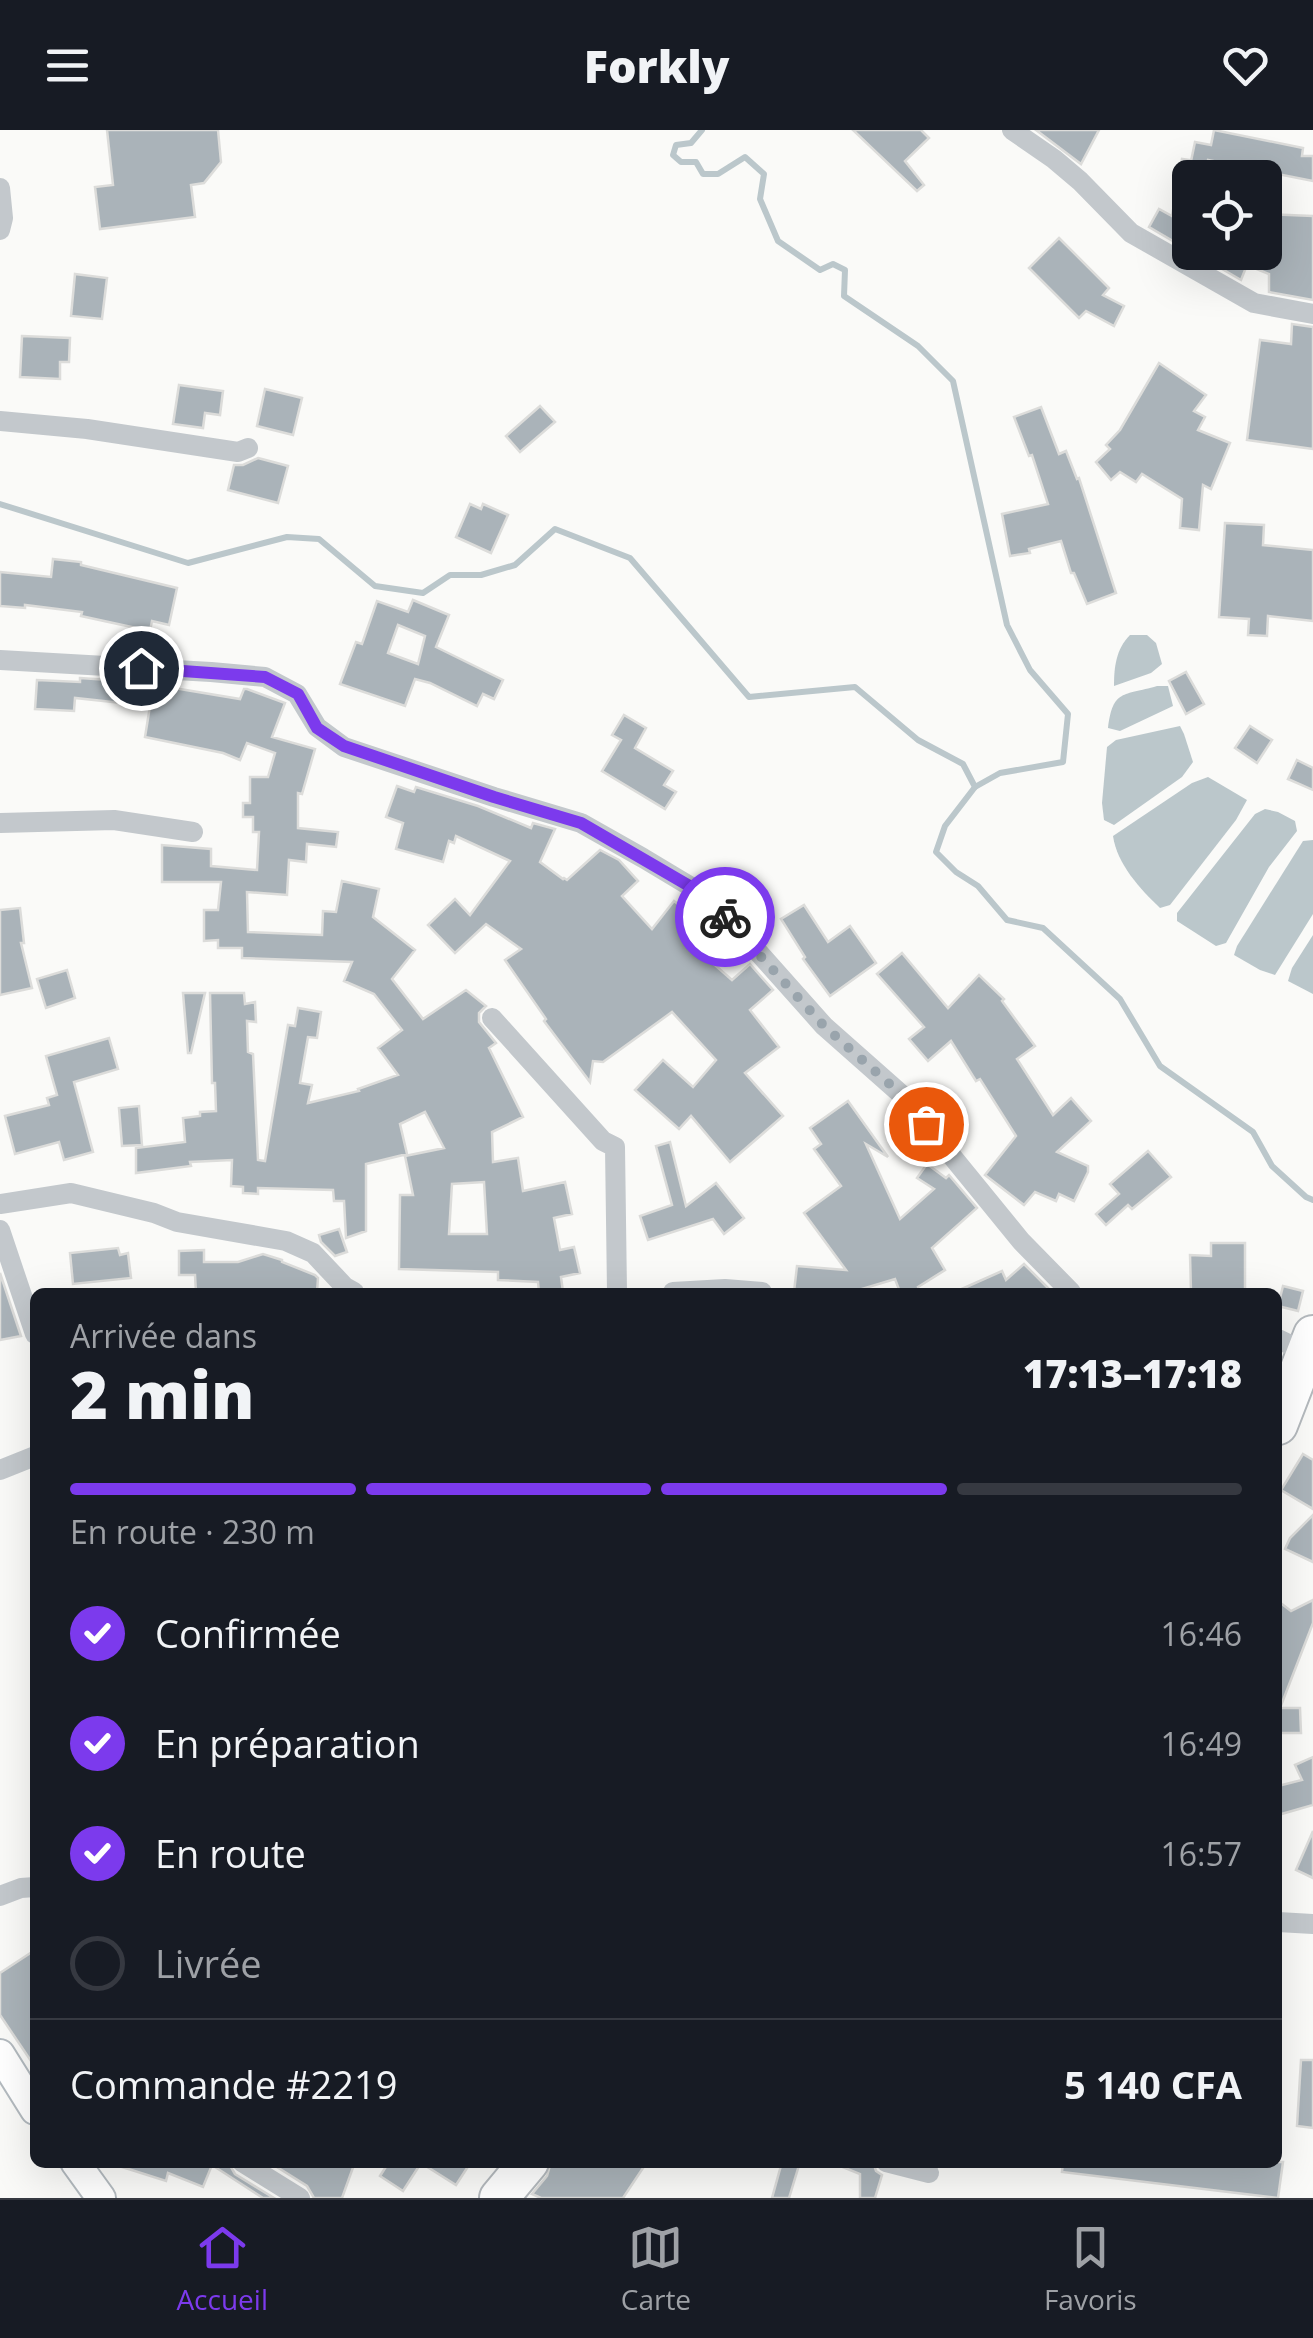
<!DOCTYPE html>
<html lang="fr">
<head>
<meta charset="utf-8">
<style>
  :root { --surface:#171b24; --page:#20242c; --text:#f1f3f6; --muted:#9ea1a6; --line:#363941; --accent:#7c3aed }
  body { margin:0; font-family:"Open Sans",sans-serif; background:var(--page); color:var(--text); height:100vh; display:flex; flex-direction:column; font-size:38px; white-space:nowrap }
  * { box-sizing:border-box; margin:0 }
  p { font-size:32px; color:var(--muted) }
  .icon { flex:none; width:55px; height:55px; fill:none; stroke:currentColor; stroke-width:2; stroke-linecap:round; stroke-linejoin:round }
  .map { position:relative; flex:1; overflow:hidden }
  .sheet { position:absolute; left:30px; top:1158px; width:1252px; height:880px; display:flex; flex-direction:column; background:var(--surface); border-radius:15px; box-shadow:0 10px 40px #0002 }
  .sheet>* { flex:none }
  .fabs { position:absolute; left:1172px; top:30px; display:grid; gap:20px }
  .fabs a { display:grid; place-items:center; width:110px; height:110px; border-radius:15px; background:var(--surface); box-shadow:0 10px 40px #0002; font-size:50px }
  .pin { position:absolute; display:grid; place-items:center; width:85px; height:85px; color:#fff; margin:-42px; border:5px solid #fff; border-radius:50%; box-shadow:0 2px 10px #0007 }
  .courier { position:absolute; display:grid; place-items:center; width:100px; height:100px; margin:-50px; border:8px solid #7c3aed; border-radius:50%; background:#fff; color:#222; box-shadow:0 2px 12px #0007 }
  .overview em { font-style:normal; font-weight:800 }
  .overview div { display:flex; flex-direction:column-reverse }
  .overview { display:flex; align-items:center; justify-content:space-between; height:170px; padding:0 40px }
  h1 { font-size:65px; font-weight:800; line-height:75px }
  .bar { display:grid; grid-template-columns:repeat(4,1fr); gap:15px 10px; align-content:center; height:120px; padding:0 40px }
  .bar i { height:12px; border-radius:8px; background:var(--line) }
  .bar .active { background:var(--accent) }
  .bar p { grid-column:span 4 }
  .line { display:flex; align-items:center; gap:25px; padding:0 40px; border-top:2px solid var(--line) }
  .line div { flex:1 }
  ol { padding:0 40px; list-style:none }
  li { display:flex; align-items:center; gap:30px; height:110px }
  li p { margin-inline-start:auto }
  li .icon { padding:10px; border-radius:50%; background:var(--accent); color:#fff; stroke-width:4 }
  li:last-child { color:var(--muted) }
  li i { width:55px; height:55px; border:5px solid var(--line); border-radius:50% }
  header { display:flex; justify-content:space-between; align-items:center; height:130px; padding:0 40px; background:var(--surface); font-size:45px; font-weight:800 }
  .tabs { display:flex; justify-content:space-around; align-items:center; height:140px; border-top:2px solid var(--line); background:var(--surface); font-size:28px; color:var(--muted) }
  .tabs a { display:grid; justify-items:center; gap:5px }
  .tabs .active { color:var(--accent) }
  .map>svg:first-child { display:block }
</style>
</head>
<body>
<header><svg class="icon" aria-label="menu" viewBox="0 0 24 24"><path d="M4 6h16M4 12h16M4 18h16"/></svg>Forkly<svg class="icon" aria-label="heart" viewBox="0 0 24 24"><path d="M12 20l-8-8c-3-5 5-10 8-4 3-6 11-1 8 4z"/></svg></header>
<div class="map">
<svg width="1313" height="2068" viewBox="0 0 1313 2068">
  <rect width="100%" height="100%" fill="#fafaf8"/>
  <!-- water -->
  <g fill="#bbc7cb">
    <path d="M1130,505H1147L1156,513L1162,534L1151,543L1114,556C1114,537 1116,519 1130,505Z"/>
    <path d="M1157,556H1168L1173,576L1120,601L1108,598C1113,559 1123,566 1157,556Z"/>
    <polygon points="1180,596 1184,604 1193,632 1182,647 1114,695 1104,690 1102,673 1107,617 1116,610"/>
    <path d="M1208,647L1247,670L1236,690L1170,775L1160,778C1140,759 1117,734 1113,706L1192,653Z"/>
    <polygon points="1265,679 1278,682 1295,691 1297,701 1269,737 1226,813 1216,816 1177,791 1177,783 1255,684"/>
    <polygon points="1313,710 1313,784 1275,845 1260,840 1234,825 1237,816 1303,711"/>
    <polygon points="1313,805 1313,864 1288,851 1292,838"/>
  </g>
  <g fill="none" stroke-linecap="round" stroke-linejoin="round">
    <!-- stream -->
    <g stroke="#bbc7cb" stroke-width="6">
      <polyline points="702,0 691,13 676,15 673,25 681,32 696,32 703,44 718,44 745,27 764,44 760,69 778,111 820,140 833,134 845,140 844,166 918,216 953,251 1007,495 1030,540 1068,584 1063,632 1000,643 975,657"/>
      <polyline points="0,374 188,433 287,407 319,409 375,456 423,463 450,445 481,445 515,435 555,399 630,428 749,567 855,557 918,610 963,634 975,657 945,696 936,722 956,742 978,756 1007,790 1043,798 1120,869 1160,936 1253,1002 1272,1036 1306,1067 1313,1070"/>
    </g>
  </g>
  <!-- building -->
  <g fill="#aab3b9" stroke="#dcdcda" stroke-width="2.5" fill-rule="evenodd">
    <polygon points="107,0 218,0 221,32 204,53 191,55 195,87 100,99 95,57 113,55"/>
    <polygon points="853,0 921,0 929,8 905,31 924,55 917,61"/>
    <polygon points="1036,0 1099,0 1081,34"/>
    <polygon points="1214,0 1303,18 1302,26 1313,26 1313,51 1208,30 1204,48 1190,48 1190,121 1149,97 1159,79 1172,86 1182,29 1190,30 1190,36 1195,12 1211,15"/>
    <polygon points="1265,84 1313,86 1313,170 1269,162 1269,144 1247,135 1241,150 1193,122 1265,122"/>
    <polygon points="1059,108 1109,158 1103,165 1124,176 1114,196 1086,181 1079,188 1029,138"/>
    <polygon points="75,144 107,148 102,189 71,186"/>
    <polygon points="1292,194 1313,197 1313,319 1247,310 1260,210 1291,214"/>
    <polygon points="22,206 70,208 69,232 60,232 60,249 20,247"/>
    <polygon points="1159,233 1206,265 1194,281 1205,287 1198,300 1230,313 1211,359 1203,355 1199,400 1180,398 1182,369 1142,344 1136,352 1120,342 1111,350 1096,332 1110,319 1106,315 1120,300"/>
    <polygon points="179,255 223,261 220,285 205,283 203,298 173,294"/>
    <polygon points="265,259 302,268 293,305 257,296"/>
    <polygon points="540,276 555,292 520,322 506,306"/>
    <polygon points="1041,277 1059,324 1066,321 1077,349 1079,348 1116,463 1087,474 1074,443 1071,443 1061,411 1029,419 1030,423 1010,426 1002,384 1048,374 1032,325 1029,326 1014,287"/>
    <polygon points="258,328 288,336 278,373 228,360 234,335 243,335"/>
    <polygon points="470,374 481,379 483,374 508,385 491,423 456,407"/>
    <polygon points="1225,393 1264,395 1263,415 1313,420 1313,491 1268,486 1267,506 1248,505 1249,489 1219,487"/>
    <polygon points="53,429 81,432 81,435 177,458 169,495 152,491 150,501 81,486 82,482 25,475 25,478 0,476 0,442 51,447"/>
    <path d="M413,470L449,485L436,517L503,550L494,569L483,564L477,576L430,553L415,549L405,576L340,554L356,512L362,514L377,471L408,482ZM398,495L425,506L418,534L388,523Z"/>
    <polygon points="1186,542 1204,574 1186,584 1169,551"/>
    <path d="M80,548L138,552L240,569L244,559H247L285,573L272,607L315,619L302,664L298,663V698L338,702L336,717L307,714L306,732L289,730L287,765L247,762L248,802L322,805L323,781L336,782L342,751L379,759L373,787L415,820L392,849L423,889L466,860L486,876L479,883V892L496,913L489,918L523,987L492,1002L493,1032L518,1028L523,1061L565,1052L572,1084L554,1088L560,1120L574,1117L580,1143L561,1147L563,1162H539L538,1152L498,1150V1142L399,1139L400,1065H413L405,1026L444,1018L425,982L400,994L407,1024L366,1034V1101L346,1108L344,1071H334L333,1060L258,1058V1064L243,1063V1057L231,1056L232,1030L190,1032L191,1036L136,1043V1018L185,1012L183,988L200,986V982L216,981L215,953H212L210,863H244L245,874L255,872L256,892L247,891L248,922L253,924L258,1030L265,1031L288,895L295,896L298,878L321,882L317,908L308,907L300,953L312,955L308,973L359,961L358,959L398,945L378,918L402,900L374,864L344,851L352,832L242,828V818H218V810L204,811V780H218L221,752H162V715L211,719V736L257,740L259,702H253V687H243V673H250V647H268L275,623L247,613L240,630L223,623L145,607L150,576L75,568L74,581L35,579L37,550L80,552ZM484,1052L487,1104H449L452,1054Z"/>
    <polygon points="624,585 646,598 635,618 673,641 664,655 676,662 665,679 602,641 621,610 612,605"/>
    <polygon points="1250,596 1272,610 1257,633 1235,618"/>
    <polygon points="1297,630 1313,638 1313,660 1288,649"/>
    <polygon points="397,656 414,662 416,657 478,676 531,698 533,693 555,699 540,732 563,749 564,748 567,750 600,720 619,730 638,751 622,766 652,799 674,771 706,796 691,814 732,850 750,834 773,860 750,880 779,917 745,943 783,986 730,1032 691,986 679,999 635,960 663,930 693,957 716,930 672,882 603,932 593,931 590,952 544,891 546,889 505,830 521,819 486,794 455,823 428,795 455,769 470,785 510,731 456,706 454,713 449,711 443,732 396,719 403,693 386,687"/>
    <polygon points="804,775 828,812 850,796 876,833 830,866 803,829 805,827 781,789"/>
    <polygon points="20,778 24,813 21,813 32,858 0,865 0,780"/>
    <polygon points="902,823 948,878 979,845 1004,869 1002,871 1035,916 1017,929 1053,985 1071,968 1091,991 1057,1022 1088,1036 1088,1042 1074,1071 1059,1064 1056,1071 1035,1062 1024,1075 985,1045 1016,1006 980,949 976,951 951,911 928,931 909,909 924,897 877,844"/>
    <polygon points="67,840 75,868 46,878 37,849"/>
    <polygon points="183,863 205,863 191,923 188,923"/>
    <polygon points="109,908 118,939 74,952 93,1022 64,1030 59,1012 15,1024 5,986 49,975 47,968 57,965 46,926"/>
    <polygon points="848,971 888,1027 866,1014 900,1089 934,1059 917,1048 927,1034 946,1048 949,1045 977,1078 932,1118 945,1140 918,1157 920,1162 900,1162 895,1149 852,1162 794,1162 797,1136 846,1140 804,1083 841,1056 814,1019 821,1014 810,998"/>
    <polygon points="139,976 142,1015 122,1016 119,978"/>
    <polygon points="670,1012 686,1076 716,1053 744,1088 724,1104 713,1089 648,1110 640,1086 672,1075 656,1016"/>
    <polygon points="1148,1021 1171,1047 1132,1079 1128,1075 1106,1095 1096,1084 1119,1064 1110,1054"/>
    <polygon points="339,1099 347,1122 335,1126 321,1112 319,1105"/>
    <polygon points="1211,1113 1245,1113 1245,1160 1191,1161 1190,1125 1211,1126"/>
    <polygon points="118,1118 120,1125 128,1123 131,1148 73,1154 70,1123"/>
    <polygon points="204,1120 204,1132 238,1132 263,1124 282,1130 282,1132 315,1145 318,1148 317,1162 196,1162 195,1145 179,1145 179,1121"/>
    <polygon points="1024,1134 1052,1162 955,1162 1002,1141 1006,1150"/>
    <polygon points="0,1143 21,1206 0,1210"/>
    <polygon points="1283,1156 1303,1161 1298,1181 1278,1176"/>
    <polygon points="1303,1324 1313,1330 1313,1379 1281,1360"/>
    <polygon points="1313,1385 1313,1432 1285,1419 1290,1408"/>
    <polygon points="1313,1470 1313,1493 1280,1578 1300,1578 1301,1603 1278,1603 1278,1471 1291,1481"/>
    <polygon points="1313,1627 1313,1675 1278,1685 1278,1656 1302,1650 1295,1635"/>
    <polygon points="1313,1701 1313,1748 1296,1740"/>
    <polygon points="35,1820 35,1937 0,1885 0,1843"/>
    <polygon points="1301,1930 1313,1930 1313,1998 1297,1996"/>
    <polygon points="119,2032 228,2032 235,2044 274,2068 263,2068 212,2035 203,2057 168,2043 166,2051 119,2036"/>
    <polygon points="269,2032 355,2032 342,2068 314,2068 307,2056"/>
    <polygon points="389,2032 471,2032 456,2055 421,2033 403,2061 380,2046"/>
    <polygon points="551,2032 647,2032 623,2068 541,2068 532,2064 547,2046"/>
    <polygon points="782,2032 800,2032 789,2068 772,2068"/>
    <polygon points="873,2032 876,2041 882,2045 875,2068 860,2068 860,2044 833,2033"/>
    <polygon points="1063,2032 1283,2032 1278,2068 1062,2042"/>
  </g>
  <g fill="none" stroke-linecap="round" stroke-linejoin="round">
    <!-- secondary casing -->
    <g stroke="#b3babf" stroke-width="32">
      <g id="secondary">
        <polyline points="0,1924 35,1980"/>
        <polyline points="75,2032 101,2068"/>
      </g>
    </g>
    <!-- highway casing -->
    <g stroke="#b4b9bd" stroke-width="42">
      <g id="highway">
        <polyline points="1278,1295 1313,1205"/>
        <polyline points="499,2068 529,2032"/>
      </g>
    </g>
    <!-- street -->
    <g stroke="#c3c8cc" stroke-width="20">
      <polyline points="1012,0 1054,29 1080,51 1131,103 1254,173 1313,184"/>
      <polyline points="0,58 3,88 0,100"/>
      <polyline points="0,291 87,299 238,322 248,318"/>
      <polyline points="0,530 211,542 265,547 297,564 317,597 344,617 494,667 581,693 643,728 698,761 743,805 824,896 902,965 1021,1111 1071,1162"/>
      <polyline points="0,693 114,690 193,702"/>
      <polyline points="492,888 603,1011 615,1017 617,1162"/>
      <polyline points="0,1074 71,1063 154,1083 177,1092 286,1111 313,1123 345,1157 354,1162"/>
      <polyline points="0,1100 35,1204"/>
      <polyline points="673,1162 725,1159 762,1162"/>
      <polyline points="1278,1209 1305,1222"/>
      <polyline points="0,1340 35,1326"/>
      <polyline points="0,1766 21,1758 35,1757"/>
      <polyline points="1278,1792 1313,1794"/>
      <polyline points="242,2032 300,2068"/>
      <polyline points="886,2032 929,2043"/>
    </g>
    <!-- secondary -->
    <use href="#secondary" stroke="#fff" stroke-width="28"/>
    <!-- highway -->
    <use href="#highway" stroke="#fff" stroke-width="38"/>
  </g>
  <g fill="none" stroke-linecap="round" stroke-linejoin="round">
    <!-- done -->
    <polyline stroke="#99a4ac" stroke-width="10" stroke-dasharray="0 18" points="725,787 824,896 902,965 926,994"/>
    <!-- route -->
    <polyline stroke="#7c3aed" stroke-width="12" points="141,538 265,547 298,564 317,598 344,616 494,667 581,693 698,761 725,787"/>
  </g>
</svg>
<div class="fabs">
<a><svg class="icon" aria-label="locate" viewBox="0 0 24 24"><circle cx="12" cy="12" r="6"/><path d="M12 2v4M12 18v4M2 12h4M18 12h4"/></svg></a>
</div>
<div class="pin" style="left:926px;top:994px;background:#ea580c"><svg class="icon" aria-label="bag" viewBox="0 0 24 24"><path d="M5 8h14l-1 12H6zM9 8a3 3 0 0 1 6 0"/></svg></div>
<div class="pin" style="left:141px;top:538px;background:#1f2937"><svg class="icon" aria-label="home" viewBox="0 0 24 24"><path d="M3 11l9-7 9 7M6 9v11h12V9"/></svg></div>
<div class="courier" style="left:725px;top:787px"><svg class="icon" aria-label="bike" viewBox="0 0 24 24"><circle cx="6" cy="16" r="4"/><circle cx="18" cy="16" r="4"/><path d="M6 16l4-8h5l3 8M10 8l3 8H6M13 5h3"/></svg></div>
<section class="sheet">
<div class="overview"><div><h1>2 min</h1><p>Arrivée dans</p></div><em>17:13–17:18</em></div>
<div class="bar"><i class="active"></i><i class="active"></i><i class="active"></i><i></i><p>En route · 230 m</p></div>
<ol>
<li><svg class="icon" aria-label="check" viewBox="0 0 24 24"><path d="M5 12l5 5 9-10"/></svg>Confirmée<p>16:46</p></li>
<li><svg class="icon" aria-label="check" viewBox="0 0 24 24"><path d="M5 12l5 5 9-10"/></svg>En préparation<p>16:49</p></li>
<li><svg class="icon" aria-label="check" viewBox="0 0 24 24"><path d="M5 12l5 5 9-10"/></svg>En route<p>16:57</p></li>
<li><i></i>Livrée</li>
</ol>
<div class="line" style="height:130px"><div>Commande #2219</div><b>5 140 CFA</b></div>
</section>
</div>
<nav class="tabs">
<a class="active"><svg class="icon" aria-label="home" viewBox="0 0 24 24"><path d="M3 11l9-7 9 7M6 9v11h12V9"/></svg>Accueil</a>
<a><svg class="icon" aria-label="map" viewBox="0 0 24 24"><path d="M3 6l6-2 6 2 6-2v14l-6 2-6-2-6 2zM9 4v14M15 6v14"/></svg>Carte</a>
<a><svg class="icon" aria-label="saved" viewBox="0 0 24 24"><path d="M7 4h10v16l-5-4-5 4z"/></svg>Favoris</a>
</nav>
</body>
</html>
